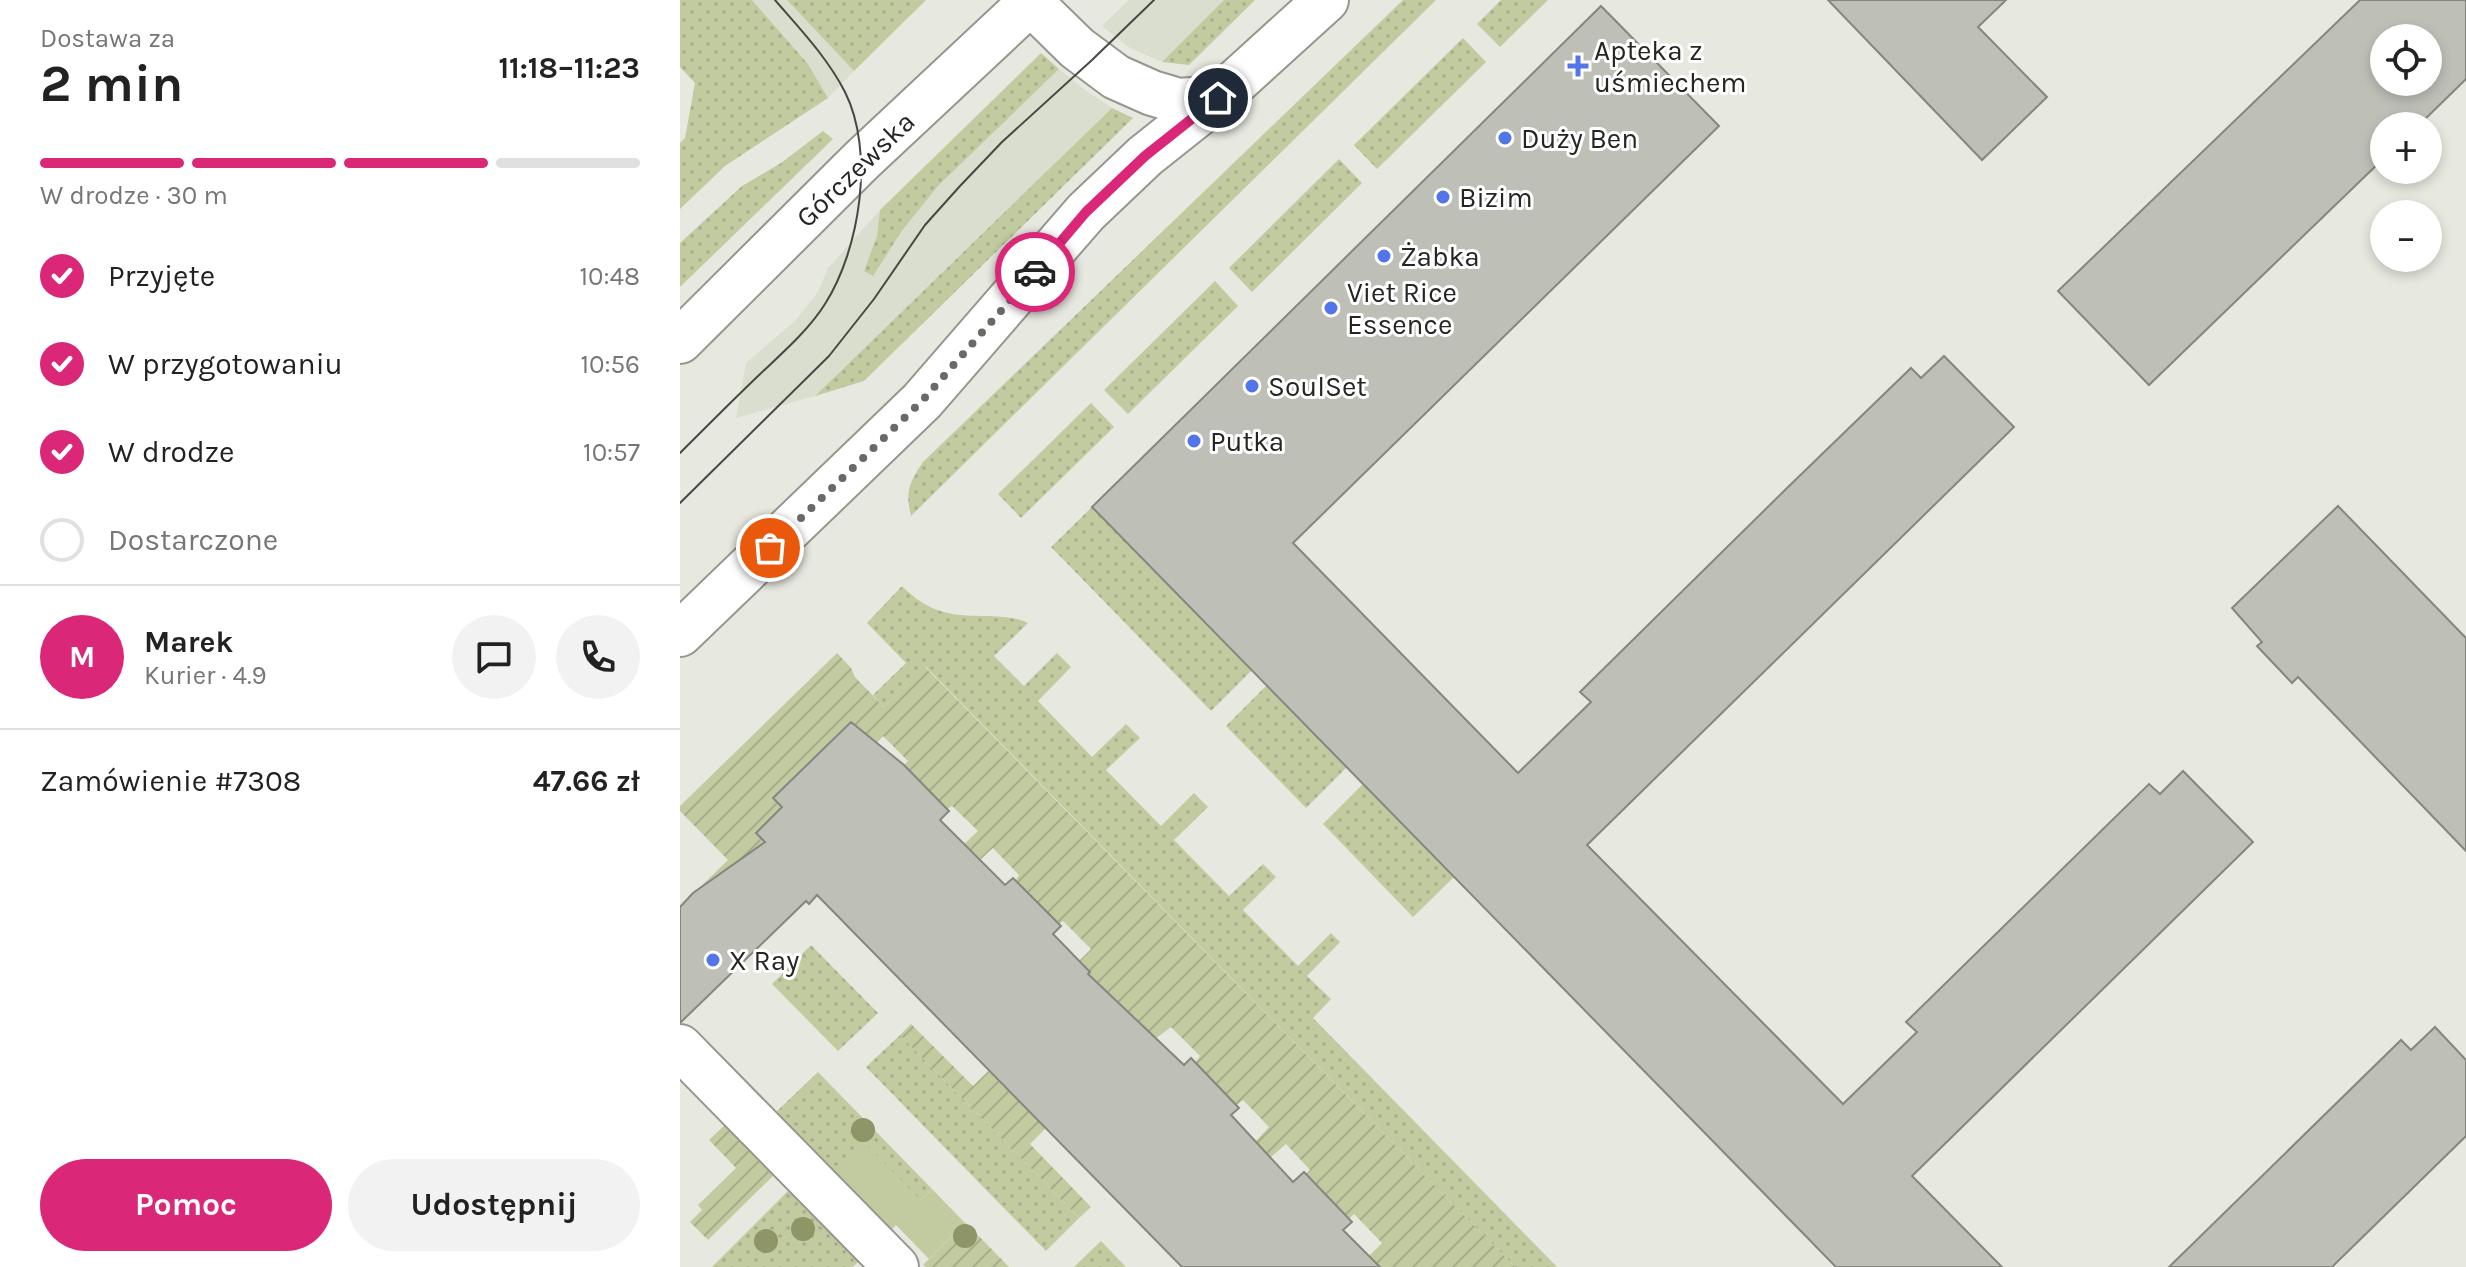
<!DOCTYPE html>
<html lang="pl">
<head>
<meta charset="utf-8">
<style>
  :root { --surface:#fff; --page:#f2f2f2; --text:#222; --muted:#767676; --line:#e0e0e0; --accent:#db2777 }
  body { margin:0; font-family:Karla,sans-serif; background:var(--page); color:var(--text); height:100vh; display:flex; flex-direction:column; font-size:30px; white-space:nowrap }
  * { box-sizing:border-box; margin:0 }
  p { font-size:26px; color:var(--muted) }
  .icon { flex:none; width:44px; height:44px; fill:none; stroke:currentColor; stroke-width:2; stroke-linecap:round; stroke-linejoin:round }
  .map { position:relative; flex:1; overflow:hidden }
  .drawer { display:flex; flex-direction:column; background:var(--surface); width:680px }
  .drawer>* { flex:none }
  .controls { position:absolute; left:1690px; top:24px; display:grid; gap:16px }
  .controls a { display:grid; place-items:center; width:72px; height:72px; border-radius:50%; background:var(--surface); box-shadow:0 4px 12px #0003; font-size:40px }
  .pin { position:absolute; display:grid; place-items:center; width:68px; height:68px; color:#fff; margin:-34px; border:4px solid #fff; border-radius:50%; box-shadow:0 2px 8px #0007 }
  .courier { position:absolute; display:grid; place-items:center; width:80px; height:80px; margin:-40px; border:6px solid #db2777; border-radius:50%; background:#fff; color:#222; box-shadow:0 2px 10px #0007 }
  .headline em { font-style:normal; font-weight:700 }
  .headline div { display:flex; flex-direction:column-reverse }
  .headline { display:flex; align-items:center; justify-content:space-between; height:136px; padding:0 40px }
  h1 { font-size:52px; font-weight:700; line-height:60px }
  .bar { display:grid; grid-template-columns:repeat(4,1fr); gap:12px 8px; align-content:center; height:96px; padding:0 40px }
  .bar i { height:10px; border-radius:6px; background:var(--line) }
  .bar .current { background:var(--accent) }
  .bar p { grid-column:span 4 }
  .line { display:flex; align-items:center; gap:20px; padding:0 40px; border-top:2px solid var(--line) }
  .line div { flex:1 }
  .round { display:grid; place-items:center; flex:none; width:84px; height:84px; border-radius:42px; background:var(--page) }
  ol { padding:0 40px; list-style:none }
  li { display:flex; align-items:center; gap:24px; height:88px }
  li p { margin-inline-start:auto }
  li .icon { padding:8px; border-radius:50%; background:var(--accent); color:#fff; stroke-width:4 }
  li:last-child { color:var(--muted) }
  li i { width:44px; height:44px; border:4px solid var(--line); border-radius:50% }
  .cta { display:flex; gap:16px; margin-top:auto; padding:16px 40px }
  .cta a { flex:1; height:92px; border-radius:48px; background:var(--accent); color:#fff; font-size:32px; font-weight:700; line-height:92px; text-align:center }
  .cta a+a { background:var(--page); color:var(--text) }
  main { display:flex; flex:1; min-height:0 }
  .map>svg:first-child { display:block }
</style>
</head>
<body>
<main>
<section class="drawer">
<div class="headline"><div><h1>2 min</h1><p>Dostawa za</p></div><em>11:18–11:23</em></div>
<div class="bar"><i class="current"></i><i class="current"></i><i class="current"></i><i></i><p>W drodze · 30 m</p></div>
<ol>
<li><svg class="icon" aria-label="check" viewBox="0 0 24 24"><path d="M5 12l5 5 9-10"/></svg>Przyjęte<p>10:48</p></li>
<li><svg class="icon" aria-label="check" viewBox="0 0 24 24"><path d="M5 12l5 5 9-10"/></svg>W przygotowaniu<p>10:56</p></li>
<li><svg class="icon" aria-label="check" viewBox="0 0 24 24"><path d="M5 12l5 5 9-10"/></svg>W drodze<p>10:57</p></li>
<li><i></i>Dostarczone</li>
</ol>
<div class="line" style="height:144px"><b class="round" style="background:var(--accent);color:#fff">M</b><div><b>Marek</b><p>Kurier · 4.9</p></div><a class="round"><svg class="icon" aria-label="chat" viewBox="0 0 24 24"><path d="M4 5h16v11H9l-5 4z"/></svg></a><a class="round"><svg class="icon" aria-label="phone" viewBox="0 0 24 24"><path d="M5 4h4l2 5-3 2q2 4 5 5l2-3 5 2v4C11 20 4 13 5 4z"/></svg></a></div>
<div class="line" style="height:104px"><div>Zamówienie #7308</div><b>47.66 zł</b></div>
<div class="cta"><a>Pomoc</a><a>Udostępnij</a></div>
</section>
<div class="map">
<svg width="1786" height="1267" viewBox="0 0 1786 1267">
  <defs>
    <pattern id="grass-dots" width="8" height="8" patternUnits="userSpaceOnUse" patternTransform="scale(2)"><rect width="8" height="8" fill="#c1cb9f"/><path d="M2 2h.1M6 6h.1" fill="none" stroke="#a6ae89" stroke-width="1.8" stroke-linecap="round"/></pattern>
    <pattern id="garden-furrows" width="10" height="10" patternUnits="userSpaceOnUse" patternTransform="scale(2)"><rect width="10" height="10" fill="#c1cb9f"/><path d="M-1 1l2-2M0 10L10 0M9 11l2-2" fill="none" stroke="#a6ae89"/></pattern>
  </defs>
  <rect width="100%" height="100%" fill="#e7e9e0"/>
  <!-- built -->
  <g fill="#dadece">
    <polygon points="72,0 107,0 174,71 148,98 128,64"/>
    <polygon points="449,0 544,0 482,62 450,48 422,26"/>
    <polygon points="379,69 405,90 432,108 135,396 56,418 66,363 115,321 138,292 148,268 200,210 197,236 184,270 192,276 221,232 258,186"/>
  </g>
  <!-- grass -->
  <g fill="url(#grass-dots)">
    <polygon points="0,0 72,0 128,64 148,98 45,166 0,209 0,143 5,138 15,83 0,67"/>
    <polygon points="107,0 246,0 174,71"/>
    <polygon points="544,0 575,0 509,65 482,62"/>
    <path d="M723,0H756L231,516C225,491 229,483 243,462Z"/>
    <polygon points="821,0 868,0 820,47 797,24"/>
    <polygon points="783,38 806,62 697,169 674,145"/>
    <polygon points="361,53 379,69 258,186 221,232 193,276 184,271 197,236 200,210"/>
    <polygon points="432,108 453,118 184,381 135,396"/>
    <polygon points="143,131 153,139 0,287 0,243 62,186 101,163"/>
    <polygon points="659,159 682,183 572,292 549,268"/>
    <polygon points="535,281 558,306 448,414 424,390"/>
    <polygon points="411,403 434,427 341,518 318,494"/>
    <polygon points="412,507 572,670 531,711 371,547"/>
    <path d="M222,586C250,614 271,616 310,616C323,617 336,617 348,623L314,656L344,686L377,653L391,667L358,701L412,757L446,724L460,738L426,770L481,826L514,793L528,807L494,840L549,896L583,864L596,877L563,910L618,966L651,933L660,942L627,976L651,999L633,1018L877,1267H835L246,667L204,707L193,695L226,663L187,623Z"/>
    <polygon points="587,685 667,767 626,808 546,726"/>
    <polygon points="683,784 774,877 733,917 643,824"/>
    <polygon points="131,945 198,1013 158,1051 92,984"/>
    <polygon points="220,1035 399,1218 366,1251 186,1067"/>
    <polygon points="138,1072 252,1189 241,1200 152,1171 95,1113"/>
    <polygon points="111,1188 181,1259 173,1267 32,1267"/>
    <polygon points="421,1241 446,1267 394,1267"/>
  </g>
  <!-- park -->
  <polygon fill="#c1cb9f" points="183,1141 241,1200 252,1189 285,1223 249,1259 216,1225 210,1231 152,1171"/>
  <!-- garden -->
  <g fill="url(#garden-furrows)">
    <polygon points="157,653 171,668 175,677 204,707 245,667 835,1267 699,1267 689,1256 702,1243 674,1214 669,1219 626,1174 630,1170 606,1144 591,1157 576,1141 589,1127 563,1100 557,1105 515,1063 520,1056 491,1027 392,1102 350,1144 411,1207 399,1218 220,1035 231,1024 293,1086 410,972 399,961 411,949 383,921 379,924 336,880 339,875 313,848 300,860 284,844 298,831 272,806 267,809 224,765 228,761 203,736 191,748 118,775 93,798 102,807 76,833 86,844 16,891 48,860 0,811 0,806"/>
    <polygon points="48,1122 97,1172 28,1240 10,1222 22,1210 18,1205 56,1168 29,1140"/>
    <polygon points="285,1223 286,1223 329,1267 246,1267 243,1265"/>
  </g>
  <!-- building -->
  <g fill="#bec0b8" stroke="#85877f" stroke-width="2" fill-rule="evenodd">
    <polygon points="1148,0 1326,0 1298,27 1367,97 1302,160"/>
    <path d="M1680,0H1786V79L1738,126H1704V158L1469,385L1378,291ZM1704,38H1748V82H1704Z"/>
    <polygon points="921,6 1039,126 613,543 838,773 911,702 900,692 1106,489 1231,368 1241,378 1264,356 1334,427 907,845 1163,1104 1237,1032 1226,1022 1469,784 1480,794 1503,771 1573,842 1232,1176 1322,1267 1156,1267 412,507"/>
    <polygon points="1658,506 1786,638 1786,851 1618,677 1612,683 1577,646 1582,642 1552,608"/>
    <polygon points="171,722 224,765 269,811 260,820 325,885 333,878 381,926 373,934 410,972 408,974 504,1065 511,1058 559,1108 551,1115 613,1182 624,1172 672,1222 663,1230 700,1267 502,1267 137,895 129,904 126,901 0,1023 0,907 13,893 85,842 76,833 102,807 93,798"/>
    <polygon points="1755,1027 1786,1060 1786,1136 1652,1267 1489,1267 1721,1040 1731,1050"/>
  </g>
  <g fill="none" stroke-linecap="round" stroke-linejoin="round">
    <!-- minor casing -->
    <g stroke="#95978f" stroke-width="48">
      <g id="minor">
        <polyline points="348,0 397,48 436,77 472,93 499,101 538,98"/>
        <polyline points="0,1047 216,1267"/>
      </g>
    </g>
    <!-- major casing -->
    <g stroke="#95978f" stroke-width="48">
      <g id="major">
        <polyline points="0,341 182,160 353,0"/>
        <polyline points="0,634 242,401 406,212 465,156 538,98 646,0"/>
      </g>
    </g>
    <!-- minor -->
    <use href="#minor" stroke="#fff" stroke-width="44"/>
    <!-- major -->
    <use href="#major" stroke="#fff" stroke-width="44"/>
    <!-- tram -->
    <g stroke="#474844" stroke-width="2">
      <path d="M0,453C26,427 52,401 78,376C101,354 128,331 145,304C180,249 195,152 165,92C147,57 120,29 95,0"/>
      <polyline points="0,503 149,356 194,299 245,225 280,186 322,142 412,60 474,0"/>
    </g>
  </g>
  <!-- trees -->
  <g fill="#8e9566">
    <circle cx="183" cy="1130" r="12"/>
    <circle cx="123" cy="1229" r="12"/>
    <circle cx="285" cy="1236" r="12"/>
    <circle cx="86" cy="1241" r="12"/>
  </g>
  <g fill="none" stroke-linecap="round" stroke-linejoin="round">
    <!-- done -->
    <polyline stroke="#696a65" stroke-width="8" stroke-dasharray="0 14.4" points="90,548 242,401 355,272"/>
    <!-- route -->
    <polyline stroke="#db2777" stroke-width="10" points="355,272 406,212 465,156 538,98"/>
  </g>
  <!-- markers -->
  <g fill="#5375ea" stroke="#fff" stroke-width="3">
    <path d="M894 54h8v8h8v8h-8v8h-8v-8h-8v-8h8z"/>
    <circle cx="825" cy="138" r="8"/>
    <circle cx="763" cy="197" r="8"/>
    <circle cx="704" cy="256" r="8"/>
    <circle cx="651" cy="308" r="8"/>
    <circle cx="572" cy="386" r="8"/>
    <circle cx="514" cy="441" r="8"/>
    <circle cx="33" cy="960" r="8"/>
  </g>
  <g text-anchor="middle" stroke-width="6" stroke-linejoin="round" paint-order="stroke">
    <!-- poi labels -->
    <g font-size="28" fill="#252623" stroke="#fff" text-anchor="start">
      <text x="914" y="60">Apteka z<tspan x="914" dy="32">uśmiechem</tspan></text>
      <text x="841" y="148">Duży Ben</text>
      <text x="779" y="207">Bizim</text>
      <text x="720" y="266">Żabka</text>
      <text x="667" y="302">Viet Rice<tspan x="667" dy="32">Essence</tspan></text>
      <text x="588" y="396">SoulSet</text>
      <text x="530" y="451">Putka</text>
      <text x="49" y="970">X Ray</text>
    </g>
    <!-- street labels -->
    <g font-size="28" fill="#252623" stroke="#fff">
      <text transform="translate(175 169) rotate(-44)" y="10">Górczewska</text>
    </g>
  </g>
</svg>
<div class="controls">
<a><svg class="icon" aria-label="locate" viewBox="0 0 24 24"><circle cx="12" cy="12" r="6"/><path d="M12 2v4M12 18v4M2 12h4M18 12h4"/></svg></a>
<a>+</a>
<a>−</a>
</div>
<div class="pin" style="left:90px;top:548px;background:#ea580c"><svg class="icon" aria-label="bag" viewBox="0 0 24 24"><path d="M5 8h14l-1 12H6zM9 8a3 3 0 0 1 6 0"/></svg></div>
<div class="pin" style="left:538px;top:98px;background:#1f2937"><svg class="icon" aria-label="home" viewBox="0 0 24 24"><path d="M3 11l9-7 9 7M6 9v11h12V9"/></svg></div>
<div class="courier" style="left:355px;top:272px"><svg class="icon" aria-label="car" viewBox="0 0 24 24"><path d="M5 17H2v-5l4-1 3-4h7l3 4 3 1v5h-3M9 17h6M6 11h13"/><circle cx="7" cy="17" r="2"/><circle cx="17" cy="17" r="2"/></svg></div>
</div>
</main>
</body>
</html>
